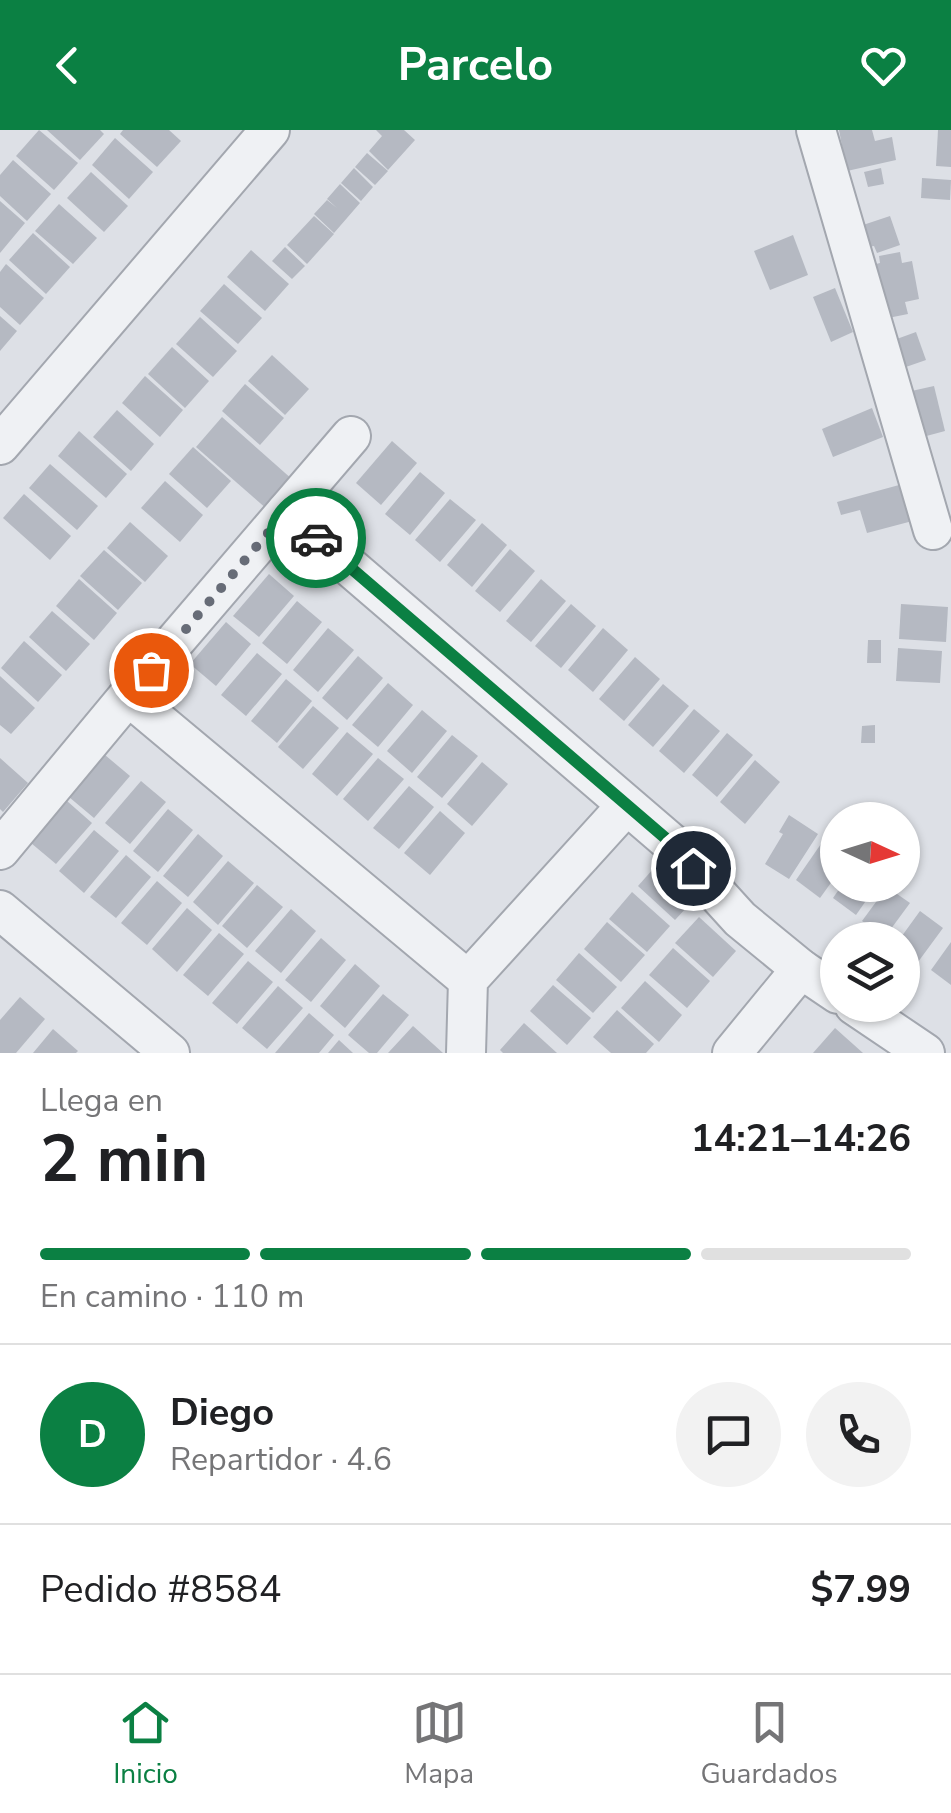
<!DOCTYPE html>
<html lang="es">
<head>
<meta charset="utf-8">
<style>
  :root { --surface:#fff; --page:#f2f2f2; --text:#202124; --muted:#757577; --line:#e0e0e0; --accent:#0b8043 }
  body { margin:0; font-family:"Nunito Sans",sans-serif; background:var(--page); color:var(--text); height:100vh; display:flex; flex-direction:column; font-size:38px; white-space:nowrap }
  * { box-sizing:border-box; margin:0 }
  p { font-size:32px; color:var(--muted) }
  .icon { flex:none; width:55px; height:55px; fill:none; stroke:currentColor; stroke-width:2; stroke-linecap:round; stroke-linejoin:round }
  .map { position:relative; height:923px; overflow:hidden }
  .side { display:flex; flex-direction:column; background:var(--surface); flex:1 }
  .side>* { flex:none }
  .needle { width:65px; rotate:94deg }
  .buttons { position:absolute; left:820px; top:672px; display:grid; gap:20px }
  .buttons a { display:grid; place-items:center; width:100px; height:100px; border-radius:50%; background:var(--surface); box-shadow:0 2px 8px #0004; font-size:50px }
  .pin { position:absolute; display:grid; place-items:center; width:85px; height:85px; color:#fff; margin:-42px; border:5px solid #fff; border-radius:50%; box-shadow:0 2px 10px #0007 }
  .courier { position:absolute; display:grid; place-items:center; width:100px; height:100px; margin:-50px; border:8px solid #0b8043; border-radius:50%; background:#fff; color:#222; box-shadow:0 2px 12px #0007 }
  .overview em { font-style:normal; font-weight:700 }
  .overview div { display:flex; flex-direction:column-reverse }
  .overview { display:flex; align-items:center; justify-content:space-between; height:170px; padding:0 40px }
  h1 { font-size:65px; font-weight:700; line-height:75px }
  .bar { display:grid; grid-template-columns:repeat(4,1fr); gap:15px 10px; align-content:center; height:120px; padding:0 40px }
  .bar i { height:12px; border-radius:8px; background:var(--line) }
  .bar .active { background:var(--accent) }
  .bar p { grid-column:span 4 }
  .line { display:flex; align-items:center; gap:25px; padding:0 40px; border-top:2px solid var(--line) }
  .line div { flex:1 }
  .round { display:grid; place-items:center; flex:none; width:105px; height:105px; border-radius:52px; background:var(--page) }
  header { display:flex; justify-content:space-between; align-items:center; height:130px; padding:0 40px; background:var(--accent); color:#fff; font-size:45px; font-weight:700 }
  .menu { display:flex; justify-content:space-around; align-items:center; height:140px; border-top:2px solid var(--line); background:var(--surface); font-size:28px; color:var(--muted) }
  .menu a { display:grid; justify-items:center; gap:5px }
  .menu .active { color:var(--accent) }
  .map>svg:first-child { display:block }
</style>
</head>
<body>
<header><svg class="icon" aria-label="back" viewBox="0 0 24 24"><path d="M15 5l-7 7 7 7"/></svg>Parcelo<svg class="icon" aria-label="heart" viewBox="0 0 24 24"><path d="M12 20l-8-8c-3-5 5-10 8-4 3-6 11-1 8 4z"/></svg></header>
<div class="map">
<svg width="951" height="923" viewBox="0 0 951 923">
  <rect width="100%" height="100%" fill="#dde0e6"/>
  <!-- building -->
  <g fill="#b5b9c2">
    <polygon points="39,0 78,33 54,60 16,26"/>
    <polygon points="47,0 100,0 104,4 80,30"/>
    <polygon points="123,0 169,0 181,11 157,37 120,4"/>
    <polygon points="376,0 404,0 415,10 388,40 369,21 382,6"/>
    <polygon points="839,0 872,0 875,11 892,7 896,30 847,41"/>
    <polygon points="938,0 951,0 951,37 936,36"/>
    <polygon points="115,8 153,42 129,69 92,35"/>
    <polygon points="367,23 388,41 375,55 355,37"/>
    <polygon points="13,30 51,64 27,91 0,66 0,45"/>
    <polygon points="354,38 373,57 361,71 341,53"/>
    <polygon points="881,38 884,54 868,57 864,42"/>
    <polygon points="91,42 128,76 104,102 67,68"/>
    <polygon points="922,48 951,50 950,70 921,68"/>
    <polygon points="340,54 360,73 334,103 314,84 327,70 337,78 327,69"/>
    <polygon points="0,71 25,93 0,123"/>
    <polygon points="59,74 97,108 73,134 35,101"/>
    <polygon points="314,86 334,104 307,134 287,115"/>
    <polygon points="890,86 900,115 877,123 874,116 864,118 857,97"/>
    <polygon points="33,103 70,137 46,164 9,130"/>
    <polygon points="793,105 808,145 770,160 754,121"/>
    <polygon points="285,117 305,136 292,149 272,131"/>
    <polygon points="251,120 289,154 265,181 227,147"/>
    <polygon points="900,122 902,133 912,131 919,169 905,172 908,184 883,189 872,135 880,133 879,126"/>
    <polygon points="6,134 44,168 20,195 0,177 0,142"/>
    <polygon points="224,154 262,188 238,214 200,181"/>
    <polygon points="835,158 853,202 831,212 813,167"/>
    <polygon points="0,186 17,201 0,221"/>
    <polygon points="200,187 237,221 213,247 176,214"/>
    <polygon points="916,202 926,230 903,238 894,210"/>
    <polygon points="172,217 209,251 185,278 148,244"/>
    <polygon points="272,225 309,259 285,285 248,251"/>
    <polygon points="145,246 183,280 160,307 122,273"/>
    <polygon points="245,254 284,288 260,315 222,281"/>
    <polygon points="934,256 945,301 919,308 907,262"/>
    <polygon points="872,278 883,307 833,327 822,299"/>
    <polygon points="117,280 154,314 131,341 93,307"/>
    <polygon points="222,287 293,350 268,380 196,317"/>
    <polygon points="79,301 127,344 106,368 58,326"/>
    <polygon points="392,311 417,333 381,375 356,353"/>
    <polygon points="193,317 231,351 207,378 169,344"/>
    <polygon points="50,334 98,376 77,400 29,358"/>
    <polygon points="420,342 445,363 410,405 385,384"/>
    <polygon points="165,351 203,385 180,412 141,378"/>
    <polygon points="910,352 920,389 867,403 860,380 841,385 837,372"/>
    <polygon points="24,364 71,406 50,430 3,388"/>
    <polygon points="450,369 476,390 440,432 415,410"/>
    <polygon points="130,392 168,426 145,452 107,418"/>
    <polygon points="482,393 507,415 472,457 447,435"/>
    <polygon points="510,419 535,441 500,482 475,461"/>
    <polygon points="104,420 142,453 118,480 80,446"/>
    <polygon points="269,444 294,466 259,507 233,486"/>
    <polygon points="79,449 117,483 94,510 56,476"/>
    <polygon points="541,449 566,471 531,512 506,491"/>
    <polygon points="297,471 322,492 287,534 262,513"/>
    <polygon points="571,474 596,496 561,538 535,516"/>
    <polygon points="901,474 948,477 946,512 899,509"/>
    <polygon points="52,481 90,514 66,541 29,507"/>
    <polygon points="226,492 251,514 216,556 190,534"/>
    <polygon points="328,498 354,520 318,562 293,540"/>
    <polygon points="603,498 628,520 593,562 568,540"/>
    <polygon points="868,510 881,510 881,533 867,533"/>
    <polygon points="24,511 62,545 38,572 1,538"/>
    <polygon points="898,518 942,521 940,553 896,551"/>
    <polygon points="257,523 282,544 246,586 221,565"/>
    <polygon points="358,526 383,548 347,590 322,568"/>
    <polygon points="635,527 660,549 624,591 599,569"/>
    <polygon points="0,546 35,578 11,604 0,595"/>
    <polygon points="286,549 312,571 277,613 251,591"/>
    <polygon points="388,553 413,575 378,617 352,595"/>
    <polygon points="663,554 689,576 653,617 628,595"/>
    <polygon points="313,576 339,598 303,639 278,617"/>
    <polygon points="694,579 720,601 684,643 659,621"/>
    <polygon points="422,580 447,601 412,643 387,621"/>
    <polygon points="875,595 875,613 861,613 862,596"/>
    <polygon points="347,602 373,624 337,666 312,644"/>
    <polygon points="727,603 753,625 717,667 692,645"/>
    <polygon points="452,605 478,626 442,668 417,647"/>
    <polygon points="105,625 130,646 94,688 69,667"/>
    <polygon points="0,628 28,653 3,682 0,679"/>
    <polygon points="378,628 404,649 368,691 343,669"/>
    <polygon points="755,630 780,652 745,694 720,672"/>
    <polygon points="482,632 508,654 472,696 447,674"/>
    <polygon points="141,651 166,672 130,714 105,693"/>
    <polygon points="409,656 434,677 399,719 373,698"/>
    <polygon points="67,671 92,693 56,734 31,713"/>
    <polygon points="168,679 193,700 158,742 133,721"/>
    <polygon points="440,681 465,703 430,745 404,723"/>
    <polygon points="789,685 818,704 789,749 765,734 783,704 779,702"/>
    <polygon points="94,700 119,721 84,763 59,741"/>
    <polygon points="198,704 223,726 188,767 163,746"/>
    <polygon points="823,711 838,722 838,743 820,768 796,750"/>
    <polygon points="126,725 151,747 116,788 90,767"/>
    <polygon points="661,730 699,764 675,790 638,756"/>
    <polygon points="228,731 254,753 218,795 193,772"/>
    <polygon points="157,751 182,773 147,815 121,793"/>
    <polygon points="257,755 283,777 247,818 222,796"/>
    <polygon points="842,755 877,755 856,785 833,768"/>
    <polygon points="887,757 910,773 885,807 862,791"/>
    <polygon points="632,762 670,796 647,822 609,789"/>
    <polygon points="187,778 212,800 177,842 152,819"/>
    <polygon points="291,779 316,801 281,843 255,821"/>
    <polygon points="920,781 943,798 918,832 902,821 902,810 899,810"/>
    <polygon points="699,787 736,821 713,847 675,813"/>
    <polygon points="607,792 645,825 621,852 584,819"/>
    <polygon points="219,803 244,824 208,866 183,845"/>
    <polygon points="321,808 346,830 311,872 285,850"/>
    <polygon points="951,812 951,855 931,840"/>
    <polygon points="673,818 710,851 687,878 649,845"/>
    <polygon points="579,823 617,857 593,883 556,850"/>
    <polygon points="248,831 273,852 237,894 212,873"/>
    <polygon points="355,834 380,856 345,898 320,876"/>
    <polygon points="645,851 682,885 659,912 621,878"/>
    <polygon points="553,855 591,888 567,915 530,881"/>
    <polygon points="278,856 303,878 267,919 242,898"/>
    <polygon points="383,864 409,885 377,923 369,923 348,905"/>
    <polygon points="20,867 45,889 16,923 0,923 0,890"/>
    <polygon points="617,880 654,914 646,923 611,923 593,907"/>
    <polygon points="309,883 334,905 319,923 275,923"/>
    <polygon points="524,893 557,923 503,923 500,920"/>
    <polygon points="413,896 443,923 388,923"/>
    <polygon points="835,898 863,923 813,923"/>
    <polygon points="53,899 78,921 76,923 33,923"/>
    <polygon points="339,910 353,923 328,923"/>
  </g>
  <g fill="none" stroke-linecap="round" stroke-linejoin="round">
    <!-- minor casing -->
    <g stroke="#a3a7af" stroke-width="42">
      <g id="minor">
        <polyline points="816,0 933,400"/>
        <polyline points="351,306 128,566 468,850"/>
        <polyline points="0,315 270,0"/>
        <polyline points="286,382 670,712 740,789 801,839 838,864"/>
        <polyline points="0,720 128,566"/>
        <polyline points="0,780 170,923"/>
        <polyline points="854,875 925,923"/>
        <polyline points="466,923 468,850 626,676"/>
        <polyline points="732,923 801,839"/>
      </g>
    </g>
    <!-- minor -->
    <use href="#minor" stroke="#eff1f4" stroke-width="38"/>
  </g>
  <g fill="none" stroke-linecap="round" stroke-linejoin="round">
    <!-- done -->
    <polyline stroke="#676c77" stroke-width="10" stroke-dasharray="0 18" points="151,540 286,382 316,408"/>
    <!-- route -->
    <polyline stroke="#0b8043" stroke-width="12" points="316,408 670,712 693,738"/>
  </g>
</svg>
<div class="buttons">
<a><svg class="needle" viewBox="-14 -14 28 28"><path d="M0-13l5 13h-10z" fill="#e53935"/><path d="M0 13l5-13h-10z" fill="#757577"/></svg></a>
<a><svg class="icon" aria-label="layers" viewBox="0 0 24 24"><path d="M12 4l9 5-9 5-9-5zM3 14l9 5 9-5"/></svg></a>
</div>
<div class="pin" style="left:151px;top:540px;background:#ea580c"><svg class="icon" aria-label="bag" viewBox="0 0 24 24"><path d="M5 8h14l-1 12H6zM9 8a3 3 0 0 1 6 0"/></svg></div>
<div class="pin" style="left:693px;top:738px;background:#1f2937"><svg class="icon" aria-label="home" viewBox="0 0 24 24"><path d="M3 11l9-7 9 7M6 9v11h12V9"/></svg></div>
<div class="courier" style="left:316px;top:408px"><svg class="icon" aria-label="car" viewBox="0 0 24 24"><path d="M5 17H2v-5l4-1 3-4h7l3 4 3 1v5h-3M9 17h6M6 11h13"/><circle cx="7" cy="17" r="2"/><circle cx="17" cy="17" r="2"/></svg></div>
</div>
<section class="side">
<div class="overview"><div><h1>2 min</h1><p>Llega en</p></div><em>14:21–14:26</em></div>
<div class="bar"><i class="active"></i><i class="active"></i><i class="active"></i><i></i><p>En camino · 110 m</p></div>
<div class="line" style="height:180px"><b class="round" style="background:var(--accent);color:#fff">D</b><div><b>Diego</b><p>Repartidor · 4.6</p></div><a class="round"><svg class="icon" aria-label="chat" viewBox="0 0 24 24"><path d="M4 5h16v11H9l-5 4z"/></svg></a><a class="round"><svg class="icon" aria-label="phone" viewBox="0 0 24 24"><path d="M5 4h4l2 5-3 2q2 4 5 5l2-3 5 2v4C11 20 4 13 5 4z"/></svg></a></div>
<div class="line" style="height:130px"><div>Pedido #8584</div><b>$7.99</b></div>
</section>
<nav class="menu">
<a class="active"><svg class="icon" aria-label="home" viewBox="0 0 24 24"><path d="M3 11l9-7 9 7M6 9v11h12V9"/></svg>Inicio</a>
<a><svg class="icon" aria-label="map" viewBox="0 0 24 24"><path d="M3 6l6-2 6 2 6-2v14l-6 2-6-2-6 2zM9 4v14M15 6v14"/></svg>Mapa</a>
<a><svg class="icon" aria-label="saved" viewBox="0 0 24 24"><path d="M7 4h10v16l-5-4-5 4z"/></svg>Guardados</a>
</nav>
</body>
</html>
